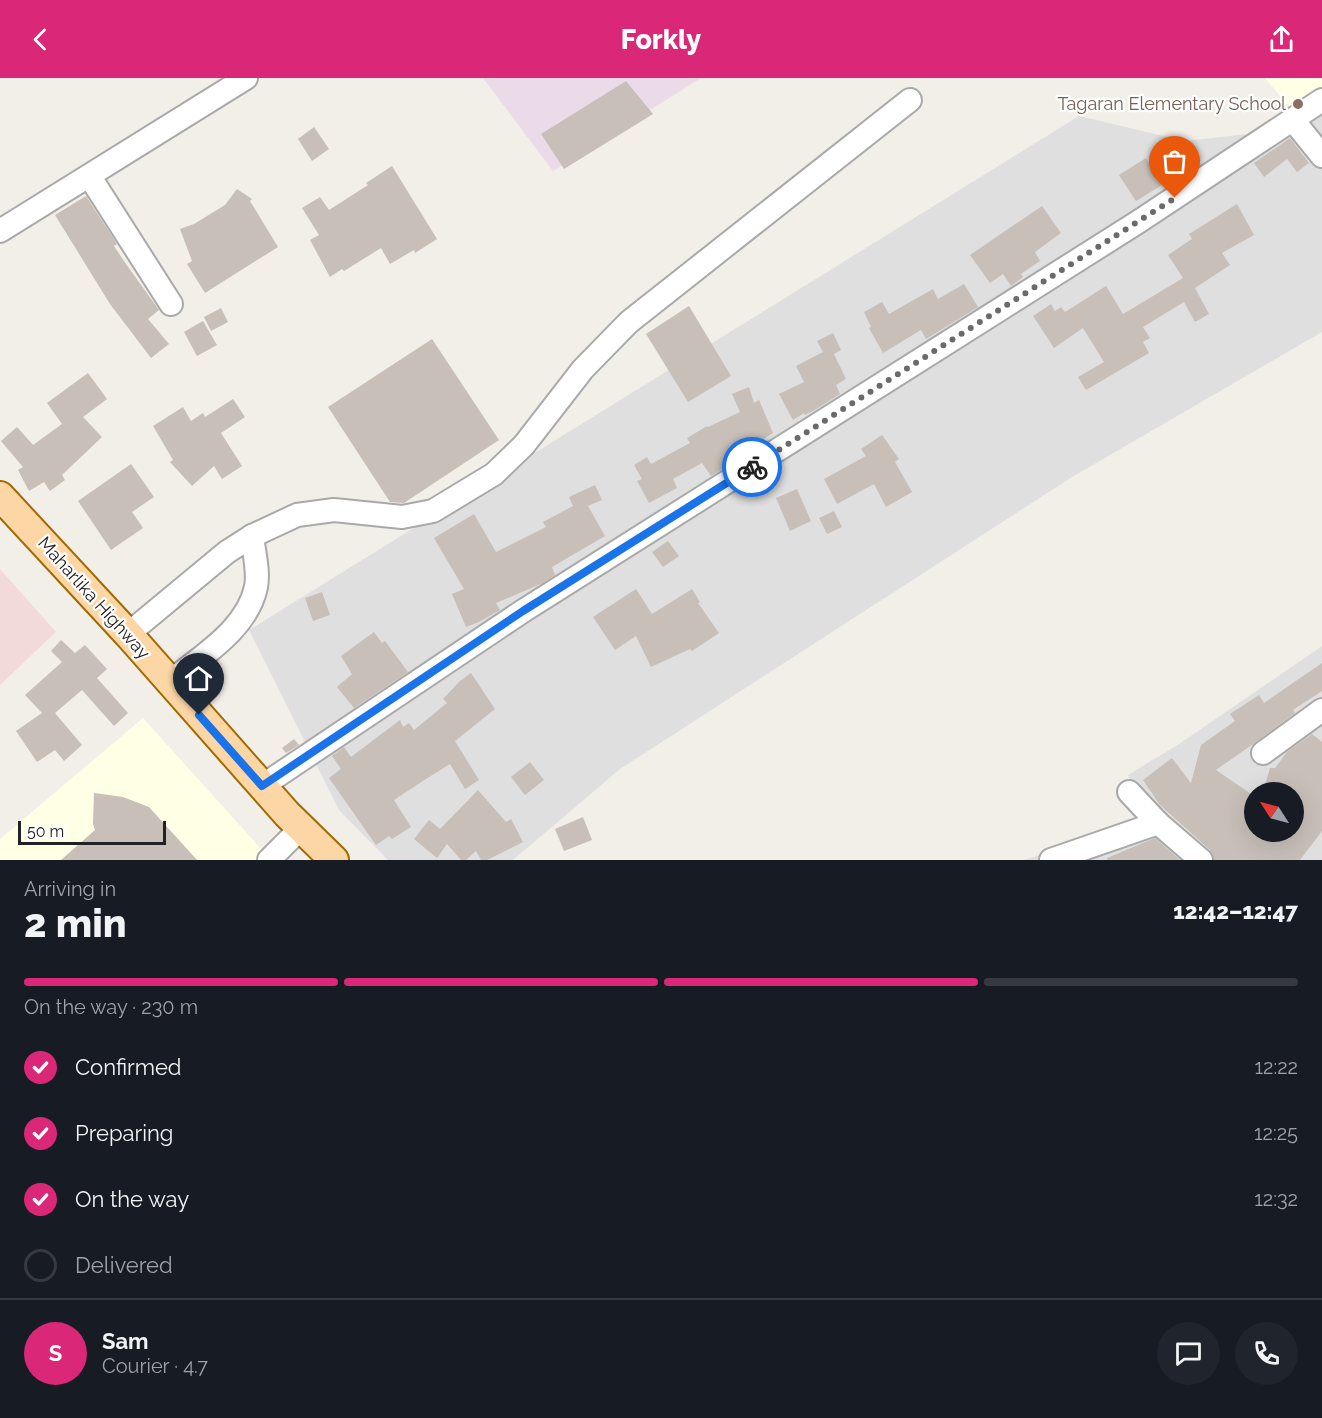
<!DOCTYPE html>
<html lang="en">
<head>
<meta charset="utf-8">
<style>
  :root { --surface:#171b24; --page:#20242c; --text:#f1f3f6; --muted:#9ea1a6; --line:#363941; --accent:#db2777 }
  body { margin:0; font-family:Raleway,sans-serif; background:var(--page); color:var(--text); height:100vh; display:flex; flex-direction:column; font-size:22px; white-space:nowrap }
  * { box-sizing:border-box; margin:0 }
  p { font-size:20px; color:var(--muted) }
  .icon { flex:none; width:33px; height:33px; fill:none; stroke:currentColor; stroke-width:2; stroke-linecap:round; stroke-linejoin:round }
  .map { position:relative; height:782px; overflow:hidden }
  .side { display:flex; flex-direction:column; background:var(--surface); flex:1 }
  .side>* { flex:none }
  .needle { width:39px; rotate:306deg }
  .tools { position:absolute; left:1244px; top:704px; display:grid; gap:12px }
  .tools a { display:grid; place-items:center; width:60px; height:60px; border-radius:50%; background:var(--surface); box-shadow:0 6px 24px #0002; font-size:30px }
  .scale { position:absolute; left:18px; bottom:15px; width:148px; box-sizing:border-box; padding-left:6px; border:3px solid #222; border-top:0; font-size:16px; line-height:21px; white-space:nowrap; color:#222; -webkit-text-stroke:4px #fff; paint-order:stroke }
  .pin { position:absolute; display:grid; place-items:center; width:51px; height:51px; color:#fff; margin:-62px -26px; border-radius:50% 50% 50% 0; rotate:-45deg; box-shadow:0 0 6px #0007 }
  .pin .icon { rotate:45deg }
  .courier { position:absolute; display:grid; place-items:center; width:60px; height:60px; margin:-30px; border:4px solid #1a73e8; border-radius:50%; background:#fff; color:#222; box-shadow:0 2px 8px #0007 }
  .headline em { font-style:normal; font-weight:800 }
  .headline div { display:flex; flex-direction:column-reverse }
  .headline { display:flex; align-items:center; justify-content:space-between; height:102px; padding:0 24px }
  h1 { font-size:39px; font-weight:800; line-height:45px }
  .bar { display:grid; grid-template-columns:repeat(4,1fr); gap:9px 6px; align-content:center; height:72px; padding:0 24px }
  .bar i { height:8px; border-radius:4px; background:var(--line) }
  .bar .active { background:var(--accent) }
  .bar p { grid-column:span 4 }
  .line { display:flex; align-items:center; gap:15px; padding:0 24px; border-top:2px solid var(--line) }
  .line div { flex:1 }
  .round { display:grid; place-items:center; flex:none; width:63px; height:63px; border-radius:32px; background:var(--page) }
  ol { padding:0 24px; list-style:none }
  li { display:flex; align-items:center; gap:18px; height:66px }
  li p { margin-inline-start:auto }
  li .icon { padding:6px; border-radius:50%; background:var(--accent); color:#fff; stroke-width:4 }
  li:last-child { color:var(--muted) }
  li i { width:33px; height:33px; border:3px solid var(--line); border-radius:50% }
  header { display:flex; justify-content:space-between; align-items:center; height:78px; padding:0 24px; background:var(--accent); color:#fff; font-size:27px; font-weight:800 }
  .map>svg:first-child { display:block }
</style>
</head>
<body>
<header><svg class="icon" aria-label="back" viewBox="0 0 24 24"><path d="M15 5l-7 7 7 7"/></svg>Forkly<svg class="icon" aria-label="share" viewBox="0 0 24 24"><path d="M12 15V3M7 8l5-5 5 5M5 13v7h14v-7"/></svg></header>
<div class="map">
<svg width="1322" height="782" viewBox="0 0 1322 782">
  <rect width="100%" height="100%" fill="#f2efe9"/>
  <!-- residential -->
  <g fill="#e0dfdf" fill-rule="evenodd">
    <polygon points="1322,24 1322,254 1072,399 620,691 513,782 388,782 339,732 249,552 1079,38 1185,63 1265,54"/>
    <path d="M1322,568V782H1024L1147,742L1128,697L1179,666ZM1254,714H1293V753H1254Z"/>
  </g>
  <!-- commercial -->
  <polygon fill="#f2dad9" points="0,491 56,554 0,607"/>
  <!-- industrial -->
  <polygon fill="#ebdbe8" points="483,0 701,0 553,93"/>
  <!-- education -->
  <g fill="#ffffe5">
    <polygon points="1265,0 1322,0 1322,17 1295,36"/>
    <polygon points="143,640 271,782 0,782 0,761"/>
  </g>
  <!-- building -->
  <g fill="#c7bfb8">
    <polygon points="626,3 653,36 564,91 541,56"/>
    <polygon points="314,49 329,71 312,83 298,61"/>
    <polygon points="1290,60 1309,85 1297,94 1287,81 1264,99 1254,85"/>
    <polygon points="1146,80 1162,107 1136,123 1119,97"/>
    <polygon points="392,88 437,161 415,175 414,172 390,186 381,170 344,193 342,191 330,199 310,162 319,157 302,130 320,119 329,132 368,107 366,105"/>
    <polygon points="237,111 252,121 250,123 278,169 205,215 187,186 192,183 180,151 194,146 225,127"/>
    <polygon points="86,118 117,166 114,168 126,186 159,232 148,241 169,266 151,280 110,226 55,137"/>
    <polygon points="1237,126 1254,157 1222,175 1230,187 1195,210 1209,236 1195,244 1184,224 1143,249 1150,260 1143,264 1149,275 1086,312 1078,299 1104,284 1083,250 1054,270 1033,238 1051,226 1055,233 1061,229 1065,234 1106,208 1123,236 1183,200 1168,177 1192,161 1189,156"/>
    <polygon points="1042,128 1061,155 1035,174 1040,183 1021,196 1023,199 1011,208 1003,196 990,205 970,177"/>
    <polygon points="964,206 978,229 926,261 921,252 883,275 869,250 871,249 864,234 882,224 889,236 933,211 938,221"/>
    <polygon points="689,228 731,298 688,324 646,256"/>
    <polygon points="221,230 228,244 211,253 204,239"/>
    <polygon points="203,243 217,267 197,278 184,254"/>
    <polygon points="833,255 841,272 834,276 846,301 836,307 840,316 813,333 805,337 804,335 793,342 779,316 804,304 796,288 823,274 817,263"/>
    <polygon points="432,261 499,362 404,425 390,424 328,329"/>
    <polygon points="88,295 107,321 83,339 102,359 62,397 65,402 50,413 44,404 29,413 18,392 23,389 1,363 17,349 33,367 62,346 47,325"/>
    <polygon points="749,309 754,325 759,322 773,355 754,367 753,364 723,378 728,387 711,398 702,385 673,401 677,410 649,425 637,403 642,401 634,387 647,379 651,386 690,365 687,360 707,348 708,349 740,334 732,316"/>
    <polygon points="233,321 245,339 221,355 242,388 222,401 214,388 192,408 170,384 173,382 153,348 183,329 191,343 203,335 205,339"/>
    <polygon points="882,357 899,381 895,384 912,414 886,429 874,406 837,426 824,401 866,378 861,371"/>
    <polygon points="131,386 154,419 132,434 143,450 111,472 78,423"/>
    <polygon points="595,407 602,422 588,428 605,458 552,489 555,497 543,505 496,525 500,532 479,544 466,549 452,516 464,511 434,460 474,436 496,474 546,449 543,444 573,428 569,419"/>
    <polygon points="797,411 811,443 790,453 776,420"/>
    <polygon points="834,433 842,449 827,456 819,440"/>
    <polygon points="668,463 679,478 663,489 652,474"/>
    <polygon points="636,511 652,536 692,511 700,524 698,525 719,555 692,573 690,571 651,589 636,558 615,572 593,539"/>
    <polygon points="322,514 330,537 313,543 305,520"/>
    <polygon points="374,554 382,565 385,563 408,594 354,630 337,609 352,596 341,578"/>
    <polygon points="61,562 75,575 85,567 107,591 97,600 128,635 114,648 82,612 55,635 82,667 64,683 55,672 37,684 16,653 42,635 25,617 62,584 51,573"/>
    <polygon points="1322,585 1322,613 1293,632 1295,635 1253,666 1216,692 1254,718 1254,753 1293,753 1293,714 1263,714 1270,690 1275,690 1287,674 1312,656 1322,664 1322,753 1300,782 1214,782 1210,772 1160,727 1143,702 1172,680 1191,705 1201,667 1235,643 1230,636 1259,617 1264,625"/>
    <polygon points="471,595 495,631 455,663 479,702 465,711 450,686 426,701 394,722 411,749 392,761 389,758 376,767 329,700 341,691 332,678 344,669 351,679 400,642 403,649 409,645 414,652 447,625 443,621 460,603"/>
    <polygon points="294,661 299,667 286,675 282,670"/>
    <polygon points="530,684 544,702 525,717 511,699"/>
    <polygon points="478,712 506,744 511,741 523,764 487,782 481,782 476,773 466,782 461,782 447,766 437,780 414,761 429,742 440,751"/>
    <polygon points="94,715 123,719 149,729 197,782 61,782 95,752 93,746"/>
    <polygon points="583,739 592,762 564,773 555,751"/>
    <polygon points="1155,760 1180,782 1107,782 1107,780"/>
  </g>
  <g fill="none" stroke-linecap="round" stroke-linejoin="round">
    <!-- minor casing -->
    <g stroke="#a9a9a9" stroke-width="26">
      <g id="minor">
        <polyline points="1293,42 1322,78"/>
        <polyline points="90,99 171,226"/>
        <polyline points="0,153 246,0"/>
        <polyline points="128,556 227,474 252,458 297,437 334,432 402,439 433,433 494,396 524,367 583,291 629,244 910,22"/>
        <path d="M170,604C201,578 247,552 256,509C259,493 254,475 252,458"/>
        <polyline points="1263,675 1322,632"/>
        <polyline points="262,708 523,533 1138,144 1322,22"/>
        <polyline points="1129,714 1158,745 1201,782"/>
        <polyline points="269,782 301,750"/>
        <polyline points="1051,782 1158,745"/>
      </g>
    </g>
    <!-- major casing -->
    <g stroke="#a06b00" stroke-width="32">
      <polyline id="major" points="0,418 128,556 287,736 334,782"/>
    </g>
    <!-- minor -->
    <use href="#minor" stroke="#fff" stroke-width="22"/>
    <!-- major -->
    <use href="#major" stroke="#fcd6a4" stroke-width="28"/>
  </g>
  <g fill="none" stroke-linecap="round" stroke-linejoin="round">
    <!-- done -->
    <polyline stroke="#6b6a68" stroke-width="6" stroke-dasharray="0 10.8" points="752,389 1175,120"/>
    <!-- route -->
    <polyline stroke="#1a73e8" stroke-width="8" points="199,637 262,708 523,533 752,389"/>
  </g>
  <!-- markers -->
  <circle fill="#8d6e63" stroke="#fff" stroke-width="2" cx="1298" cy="26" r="6"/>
  <g text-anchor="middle" stroke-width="4.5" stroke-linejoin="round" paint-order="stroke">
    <!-- education labels -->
    <g font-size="18" fill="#785e54" stroke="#fff" text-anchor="end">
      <text x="1286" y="32">Tagaran Elementary School</text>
    </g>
    <!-- street labels -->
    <g font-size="18" fill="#222" stroke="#fff">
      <text transform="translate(94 520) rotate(48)" y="6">Maharlika Highway</text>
    </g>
  </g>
</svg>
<div class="tools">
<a><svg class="needle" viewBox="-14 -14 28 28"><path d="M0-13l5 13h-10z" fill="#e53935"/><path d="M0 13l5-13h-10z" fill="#9ea1a6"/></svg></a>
</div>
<div class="scale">50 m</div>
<div class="pin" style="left:1175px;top:120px;background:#ea580c"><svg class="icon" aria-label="bag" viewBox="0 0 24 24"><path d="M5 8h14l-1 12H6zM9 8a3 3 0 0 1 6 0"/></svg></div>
<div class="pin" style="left:199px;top:637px;background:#1f2937"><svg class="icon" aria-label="home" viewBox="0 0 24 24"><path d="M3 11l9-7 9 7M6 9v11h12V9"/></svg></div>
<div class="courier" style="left:752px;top:389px"><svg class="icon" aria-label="bike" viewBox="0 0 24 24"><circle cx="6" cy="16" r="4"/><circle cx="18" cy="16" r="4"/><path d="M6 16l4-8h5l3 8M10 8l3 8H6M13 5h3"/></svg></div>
</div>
<section class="side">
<div class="headline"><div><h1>2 min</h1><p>Arriving in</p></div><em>12:42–12:47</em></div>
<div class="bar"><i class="active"></i><i class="active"></i><i class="active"></i><i></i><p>On the way · 230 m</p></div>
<ol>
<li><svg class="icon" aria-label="check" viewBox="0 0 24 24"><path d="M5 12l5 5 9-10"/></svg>Confirmed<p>12:22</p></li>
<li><svg class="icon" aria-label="check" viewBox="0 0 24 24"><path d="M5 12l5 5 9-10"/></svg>Preparing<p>12:25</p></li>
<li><svg class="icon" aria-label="check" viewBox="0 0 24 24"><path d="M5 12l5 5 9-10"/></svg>On the way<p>12:32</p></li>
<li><i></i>Delivered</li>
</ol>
<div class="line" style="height:108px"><b class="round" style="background:var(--accent);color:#fff">S</b><div><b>Sam</b><p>Courier · 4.7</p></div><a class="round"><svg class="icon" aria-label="chat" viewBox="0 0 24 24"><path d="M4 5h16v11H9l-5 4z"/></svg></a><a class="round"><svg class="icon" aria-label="phone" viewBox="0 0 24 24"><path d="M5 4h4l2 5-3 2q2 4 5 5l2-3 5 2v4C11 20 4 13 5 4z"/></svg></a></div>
</section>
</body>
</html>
